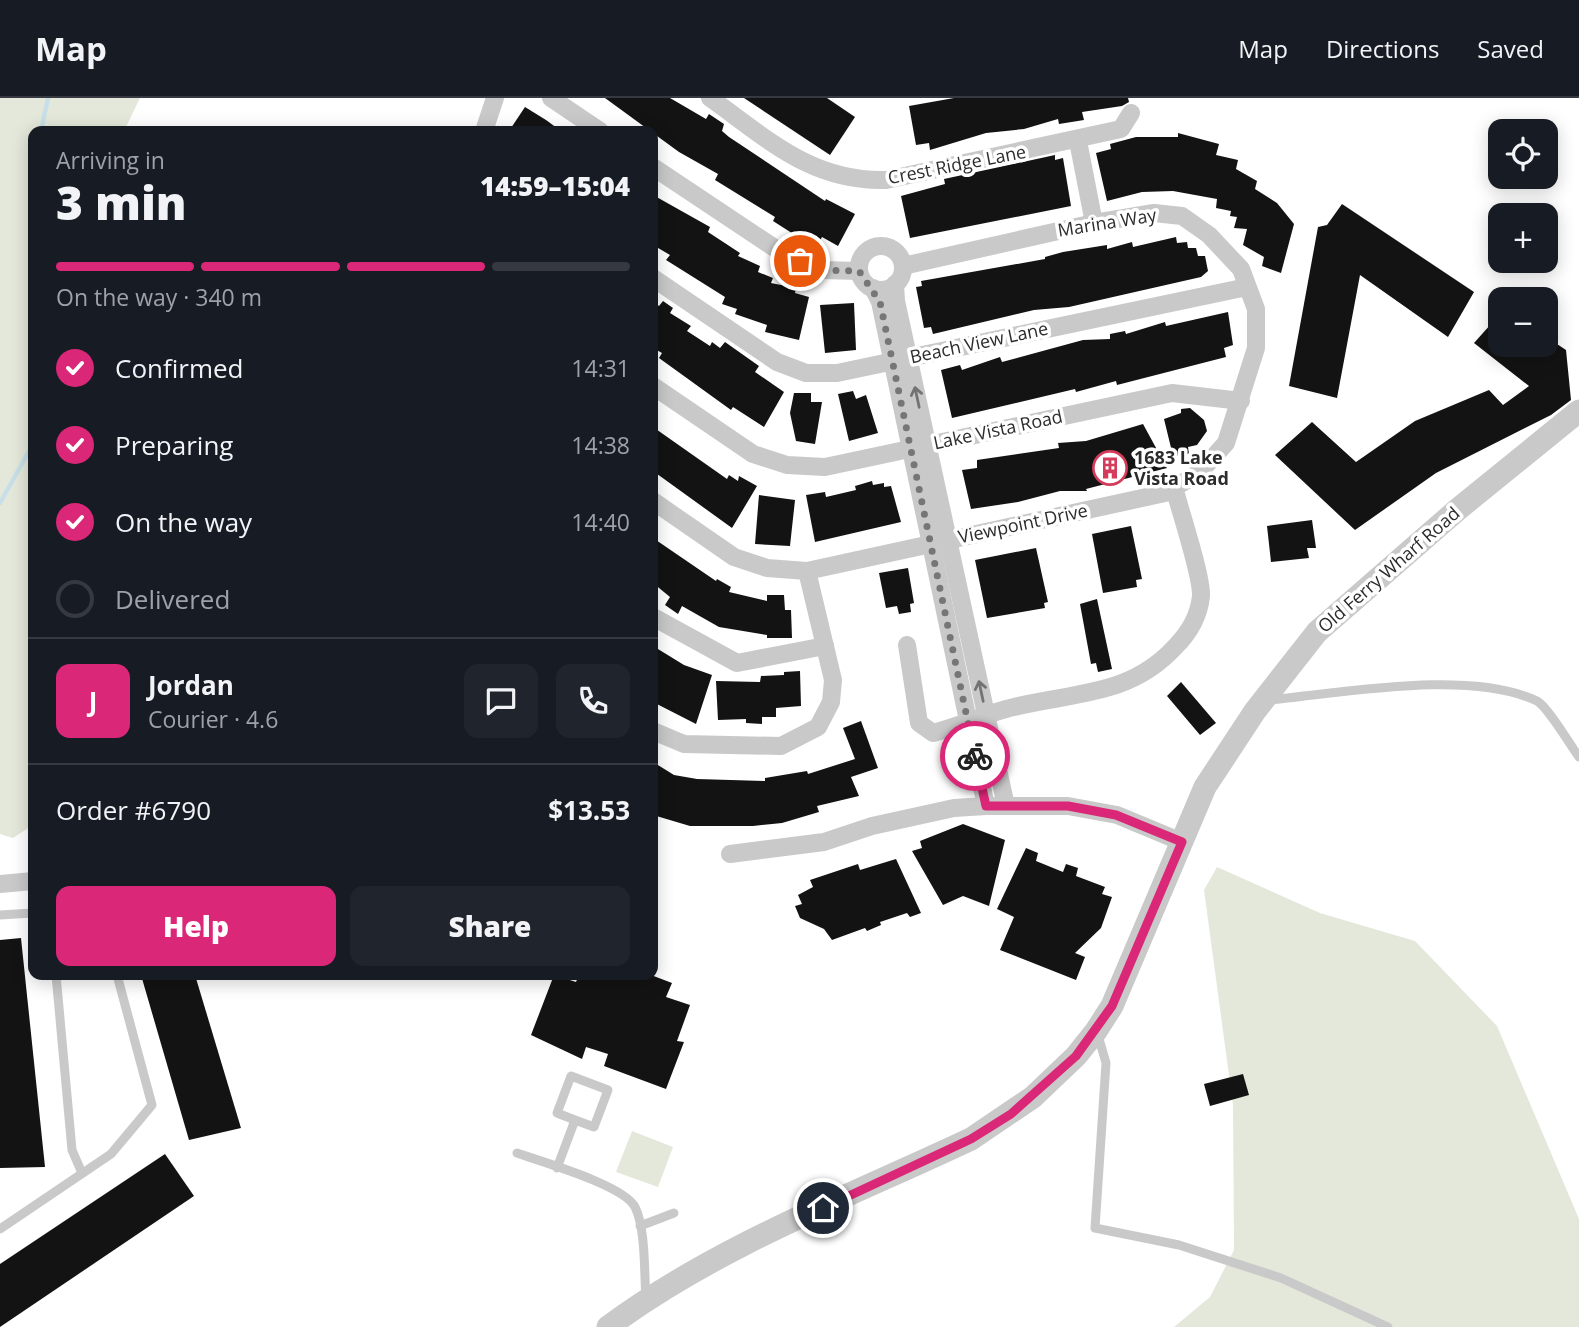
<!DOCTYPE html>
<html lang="en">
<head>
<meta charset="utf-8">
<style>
  :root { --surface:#171b24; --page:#20242c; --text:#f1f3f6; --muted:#9ea1a6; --line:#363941; --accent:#db2777 }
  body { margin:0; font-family:"Open Sans",sans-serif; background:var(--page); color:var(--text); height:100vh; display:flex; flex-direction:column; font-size:26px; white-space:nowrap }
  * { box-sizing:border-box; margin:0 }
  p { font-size:23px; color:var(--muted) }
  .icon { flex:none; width:38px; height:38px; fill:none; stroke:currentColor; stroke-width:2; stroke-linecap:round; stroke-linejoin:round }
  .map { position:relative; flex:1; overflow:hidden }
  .drawer { position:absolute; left:28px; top:28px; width:630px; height:854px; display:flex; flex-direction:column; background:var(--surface); border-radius:14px; box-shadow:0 4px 18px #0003 }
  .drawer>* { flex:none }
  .controls { position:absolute; left:1488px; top:21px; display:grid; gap:14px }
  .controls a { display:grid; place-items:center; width:70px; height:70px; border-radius:14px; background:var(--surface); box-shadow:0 4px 18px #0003; font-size:35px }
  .pin { position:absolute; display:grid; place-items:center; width:60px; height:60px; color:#fff; margin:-30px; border:4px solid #fff; border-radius:50%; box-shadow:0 2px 7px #0007 }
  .courier { position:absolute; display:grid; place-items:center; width:70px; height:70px; margin:-35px; border:5px solid #db2777; border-radius:50%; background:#fff; color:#222; box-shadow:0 2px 9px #0007 }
  .headline em { font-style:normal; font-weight:800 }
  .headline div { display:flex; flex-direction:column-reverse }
  .headline { display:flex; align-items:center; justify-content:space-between; height:119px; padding:0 28px }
  h1 { font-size:46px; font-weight:800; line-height:52px }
  .bar { display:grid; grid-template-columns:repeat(4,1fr); gap:10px 7px; align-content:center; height:84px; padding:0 28px }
  .bar i { height:9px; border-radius:5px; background:var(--line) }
  .bar .current { background:var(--accent) }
  .bar p { grid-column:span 4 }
  .line { display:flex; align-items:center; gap:18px; padding:0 28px; border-top:2px solid var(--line) }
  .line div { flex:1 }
  .round { display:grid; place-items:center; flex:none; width:74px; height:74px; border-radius:14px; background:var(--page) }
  ol { padding:0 28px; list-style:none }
  li { display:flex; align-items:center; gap:21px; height:77px }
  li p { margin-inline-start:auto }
  li .icon { padding:7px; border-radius:50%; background:var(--accent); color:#fff; stroke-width:4 }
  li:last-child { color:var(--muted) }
  li i { width:38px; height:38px; border:4px solid var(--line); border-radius:50% }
  .cta { display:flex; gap:14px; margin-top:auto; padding:14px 28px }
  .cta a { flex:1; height:80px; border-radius:14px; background:var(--accent); color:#fff; font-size:28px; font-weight:800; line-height:80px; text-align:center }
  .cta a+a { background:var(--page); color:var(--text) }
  header { display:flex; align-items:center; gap:42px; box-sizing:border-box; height:98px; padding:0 35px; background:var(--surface); border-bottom:2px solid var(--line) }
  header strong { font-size:33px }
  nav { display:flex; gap:38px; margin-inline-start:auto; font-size:24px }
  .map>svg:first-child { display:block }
</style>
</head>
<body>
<header>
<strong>Map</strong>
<nav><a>Map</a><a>Directions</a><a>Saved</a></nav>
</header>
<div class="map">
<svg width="1579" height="1229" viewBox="0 0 1579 1229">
  <rect width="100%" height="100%" fill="#fff"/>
  <!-- green -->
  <g fill="#e4e8da">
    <polygon points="0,0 140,0 124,33 33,33 33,727 13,740 0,736"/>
    <polygon points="1217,769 1320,815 1415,843 1497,928 1579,1121 1579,1229 1174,1229 1210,1199 1234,1152 1233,1007 1204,792"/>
    <polygon points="632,1033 673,1049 658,1089 616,1074"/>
  </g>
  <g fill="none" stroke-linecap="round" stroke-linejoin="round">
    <!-- stream -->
    <g stroke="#c8dfe7" stroke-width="4.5">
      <polyline points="41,33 48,0"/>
      <polyline points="0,405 33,346"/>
    </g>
  </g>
  <!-- building -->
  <g fill="#131313">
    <polygon points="605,0 670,0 706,21 709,16 724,26 722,33 729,39 825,103 826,101 855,116 838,148 822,139 818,146 799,136 798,139 773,123 775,119 715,82 718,76 679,54"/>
    <polygon points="744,0 827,0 855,19 830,57"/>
    <polygon points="954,0 1128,0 1129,4 1122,8 1082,14 1084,22 1059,26 1058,21 1024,31 986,35 930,52 929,45 916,47 909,8"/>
    <polygon points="525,9 546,22 561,33 509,33"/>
    <polygon points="1178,35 1219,46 1216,57 1238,62 1236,71 1257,83 1255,91 1277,105 1294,126 1281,175 1262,168 1264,159 1243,147 1247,131 1234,130 1237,119 1230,118 1231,113 1216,110 1217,101 1173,93 1142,94 1107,103 1096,55 1111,51 1110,46 1136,39 1178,39"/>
    <polygon points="1055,57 1055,62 1063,60 1071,108 910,140 901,98 945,86 944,81"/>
    <polygon points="653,97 710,129 708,134 740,155 738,158 760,168 758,174 773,180 771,185 796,190 795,195 809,199 799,242 765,234 767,227 735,216 737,211 722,206 725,199 666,162 670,157 653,147"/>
    <polygon points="1342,106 1474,194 1448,239 1360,177 1337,300 1289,288 1318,129 1327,127"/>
    <polygon points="1176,139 1177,145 1187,144 1188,150 1196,150 1198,158 1205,158 1208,173 1201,179 1069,209 1034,212 933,236 931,229 924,230 916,189 922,188 921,183 1045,161 1045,159 1063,154 1107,147 1107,151 1132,144 1133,149"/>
    <polygon points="663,203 673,210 670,215 691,228 687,233 710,248 712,244 720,250 725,244 759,268 755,274 784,294 764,329 733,309 731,312 659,260 662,255 653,250 653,204 659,208"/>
    <polygon points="854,205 856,252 825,255 820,207"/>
    <polygon points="1228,214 1233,247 1224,250 1226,259 1117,287 1116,283 1076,294 1075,291 952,320 941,272 960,267 962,272 1000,259 1002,264 1083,242 1110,241 1110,236 1125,233 1126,236 1165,224 1166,228"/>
    <polygon points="1500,216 1500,247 1545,247 1545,238 1566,252 1571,302 1551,317 1436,375 1355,432 1275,357 1312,324 1356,364 1415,323 1489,292 1503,307 1529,288 1474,245"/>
    <polygon points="853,293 856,301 866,297 878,335 849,343 838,296"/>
    <polygon points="794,295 811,295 811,304 822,304 815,346 796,343 790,315"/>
    <polygon points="1190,310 1204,322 1207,333 1197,347 1188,349 1189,356 1173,358 1164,321 1181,315 1181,311"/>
    <polygon points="1143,326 1167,370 1086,391 1087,393 1060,393 1018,404 971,411 962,372 977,370 977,362 1059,350 1058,345 1086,343"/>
    <polygon points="653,329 727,381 729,377 738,383 739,378 757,388 732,430 653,373"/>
    <polygon points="872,383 873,387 884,385 884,389 891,388 901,424 815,444 806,397 825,394 826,399 856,392 855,388"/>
    <polygon points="759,397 795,402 790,448 755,446"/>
    <polygon points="1312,422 1316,450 1307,450 1309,460 1271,464 1267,428"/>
    <polygon points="1131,428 1142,481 1136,482 1137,489 1103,495 1092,436"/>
    <polygon points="653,440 716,483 717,481 731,489 729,494 767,503 767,497 784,497 785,512 791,512 792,540 767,540 767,537 719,529 682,508 678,516 665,507 670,499 653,485"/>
    <polygon points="1036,450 1048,504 1044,505 1045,510 987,520 975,462"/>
    <polygon points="908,470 914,505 910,506 911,514 899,516 897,508 886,510 879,475"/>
    <polygon points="1097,501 1112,571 1098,574 1096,565 1091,566 1080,506"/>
    <polygon points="653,548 684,567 712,577 696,626 653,604"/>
    <polygon points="800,573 801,608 776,610 776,619 762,619 762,626 746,625 746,621 718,622 716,583 760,584 761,578 784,577 784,574"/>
    <polygon points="1181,584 1216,625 1200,637 1167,598"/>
    <polygon points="861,623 878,670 851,679 859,698 817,708 819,714 782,725 753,728 690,728 653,717 653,664 674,677 697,681 765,683 765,680 807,673 808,676 855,661 843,630"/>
    <polygon points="963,726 1005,742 989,808 963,798 943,807 912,753 922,750 920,743"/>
    <polygon points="1026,750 1038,755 1036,763 1063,774 1066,766 1078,770 1076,778 1105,789 1102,796 1112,799 1101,830 1075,855 1085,859 1076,882 1000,852 1014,819 997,811"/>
    <polygon points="896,761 921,815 910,819 907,815 880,824 881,827 867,833 865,830 832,842 824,831 800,820 795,808 802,806 798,797 813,789 810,782 858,766 860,772"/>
    <polygon points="21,840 45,1069 0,1070 0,842"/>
    <polygon points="141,877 195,877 241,1030 189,1042"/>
    <polygon points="554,877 576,884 579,877 651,877 672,885 666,899 690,907 677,943 684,944 666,991 604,968 608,956 586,949 582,961 531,937"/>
    <polygon points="1243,976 1249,997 1210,1008 1204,986"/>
    <polygon points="165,1056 194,1098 0,1229 0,1166"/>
  </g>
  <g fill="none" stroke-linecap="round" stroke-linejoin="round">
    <!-- service -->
    <g stroke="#c9c9c9" stroke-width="9">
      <path d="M1269,602C1343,595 1470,571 1537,603C1548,609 1570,647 1579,659"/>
      <polyline points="0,817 33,815"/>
      <polyline points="56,877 72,1052 82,1075"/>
      <polyline points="1097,934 1106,965 1095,1130 1179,1147 1281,1180 1388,1229"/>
      <path d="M517,1055C542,1064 624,1087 635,1109C646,1131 644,1176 646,1201"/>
      <polyline points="557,1070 575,1022 557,1015 571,978 608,992 594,1029 575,1022"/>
      <polyline points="640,1128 674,1115"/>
      <polyline points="0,1131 111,1056 152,1007 117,877"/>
    </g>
    <!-- minor -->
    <g stroke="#c9c9c9" stroke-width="18">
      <polyline points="551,0 600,33"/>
      <path d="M710,0C768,41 811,84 886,82L1121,31L1131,15"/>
      <polyline points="484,33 495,0"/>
      <polyline points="1078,43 1094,125"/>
      <polyline points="653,69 779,153 822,172 859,173"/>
      <circle cx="881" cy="170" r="22"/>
      <polyline points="653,180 777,264 806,275 837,275 1247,189"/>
      <polyline points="895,186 896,203 1006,708"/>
      <polyline points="873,190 880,204 986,708"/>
      <polyline points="653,288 753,356 787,367 825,369 1172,295 1241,303"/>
      <polyline points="653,403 734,459 767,470 807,473 1165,395 1199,375 1226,345 1256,250 1256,211 1241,171 1209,137 1182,118 1154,115 1094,125 903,168"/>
      <polyline points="653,519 737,565 825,548"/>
      <path d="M907,547L919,625L933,635C961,628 987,615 1014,609C1075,594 1130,598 1175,549C1189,535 1199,518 1201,498C1202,478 1180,413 1174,389"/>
      <polyline points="653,633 684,646 781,648 818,629 831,604 833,582 807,473"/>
      <polyline points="730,756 824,744 872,728 954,710 986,708 1068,708 1117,717 1182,744"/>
      <polyline points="0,786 33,783"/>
    </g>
    <!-- tertiary -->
    <path stroke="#c9c9c9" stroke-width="23" d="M608,1229C717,1148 848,1099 971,1041L1033,999L1076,958L1096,933L1112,908L1205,689L1255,613L1317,534L1457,412L1579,313"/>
  </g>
  <!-- one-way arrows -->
  <defs><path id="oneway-shaft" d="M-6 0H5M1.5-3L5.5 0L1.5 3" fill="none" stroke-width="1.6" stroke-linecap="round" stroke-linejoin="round" transform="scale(1.75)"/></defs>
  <g stroke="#737373">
    <use href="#oneway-shaft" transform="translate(917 299) rotate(-102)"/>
    <use href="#oneway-shaft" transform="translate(981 593) rotate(-102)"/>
  </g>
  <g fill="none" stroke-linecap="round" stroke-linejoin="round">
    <!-- done -->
    <polyline stroke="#767676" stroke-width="7" stroke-dasharray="0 12.6" points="800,163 822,172 859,173 880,204 975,658"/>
    <!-- route -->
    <polyline stroke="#db2777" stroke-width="9" points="823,1110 971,1041 1011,1016 1076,958 1112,908 1182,744 1116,717 1068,708 986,708 975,658"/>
  </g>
  <!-- icons -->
  <defs>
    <g id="building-ring" transform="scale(1.75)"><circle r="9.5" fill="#fff" stroke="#d53c5c" stroke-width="1.5"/><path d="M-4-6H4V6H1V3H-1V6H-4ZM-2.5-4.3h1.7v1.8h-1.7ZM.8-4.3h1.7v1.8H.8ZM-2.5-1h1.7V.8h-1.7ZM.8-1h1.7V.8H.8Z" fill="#d53c5c"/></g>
  </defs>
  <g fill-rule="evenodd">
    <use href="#building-ring" x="1110" y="370"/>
  </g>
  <g text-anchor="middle" stroke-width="7" stroke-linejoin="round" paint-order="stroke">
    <!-- street labels -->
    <g font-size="18" fill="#2c2c2c" stroke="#fff">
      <text transform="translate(957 67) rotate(-11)" y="6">Crest Ridge Lane</text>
      <text transform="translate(1107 125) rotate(-9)" y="6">Marina Way</text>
      <text transform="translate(979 245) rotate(-12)" y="6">Beach View Lane</text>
      <text transform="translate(998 332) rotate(-12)" y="6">Lake Vista Road</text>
      <text transform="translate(1023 426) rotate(-12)" y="6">Viewpoint Drive</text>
      <text transform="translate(1389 472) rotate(-41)" y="6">Old Ferry Wharf Road</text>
    </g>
    <!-- poi labels -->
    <g font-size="18" font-weight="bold" fill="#2c2c2c" stroke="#fff" text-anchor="start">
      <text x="1134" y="366">1683 Lake<tspan x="1134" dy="21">Vista Road</tspan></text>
    </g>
  </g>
</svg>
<div class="controls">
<a><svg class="icon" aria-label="locate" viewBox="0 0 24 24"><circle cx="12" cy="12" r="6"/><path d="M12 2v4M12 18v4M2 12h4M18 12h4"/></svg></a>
<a>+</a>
<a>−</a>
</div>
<div class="pin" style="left:800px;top:163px;background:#ea580c"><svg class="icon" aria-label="bag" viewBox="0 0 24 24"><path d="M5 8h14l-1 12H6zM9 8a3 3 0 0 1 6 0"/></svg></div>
<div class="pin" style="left:823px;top:1110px;background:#1f2937"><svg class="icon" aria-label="home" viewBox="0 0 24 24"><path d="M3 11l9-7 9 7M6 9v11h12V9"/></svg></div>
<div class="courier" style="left:975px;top:658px"><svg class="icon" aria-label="bike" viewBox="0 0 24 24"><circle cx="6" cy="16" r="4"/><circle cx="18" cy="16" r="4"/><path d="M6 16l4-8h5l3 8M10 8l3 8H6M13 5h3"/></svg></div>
<section class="drawer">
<div class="headline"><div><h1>3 min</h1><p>Arriving in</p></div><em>14:59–15:04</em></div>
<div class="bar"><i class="current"></i><i class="current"></i><i class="current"></i><i></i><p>On the way · 340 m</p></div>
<ol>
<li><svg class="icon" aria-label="check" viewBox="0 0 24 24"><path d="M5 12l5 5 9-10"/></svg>Confirmed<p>14:31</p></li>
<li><svg class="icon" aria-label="check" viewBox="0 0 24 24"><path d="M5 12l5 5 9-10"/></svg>Preparing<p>14:38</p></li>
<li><svg class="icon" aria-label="check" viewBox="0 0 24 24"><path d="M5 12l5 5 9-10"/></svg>On the way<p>14:40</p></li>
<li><i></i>Delivered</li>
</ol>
<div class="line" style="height:126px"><b class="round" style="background:var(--accent);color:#fff">J</b><div><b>Jordan</b><p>Courier · 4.6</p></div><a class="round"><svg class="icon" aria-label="chat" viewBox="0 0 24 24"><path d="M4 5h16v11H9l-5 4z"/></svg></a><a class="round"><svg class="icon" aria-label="phone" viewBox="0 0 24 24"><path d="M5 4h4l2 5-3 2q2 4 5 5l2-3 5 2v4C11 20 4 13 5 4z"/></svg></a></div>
<div class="line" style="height:91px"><div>Order #6790</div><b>$13.53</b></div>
<div class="cta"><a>Help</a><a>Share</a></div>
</section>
</div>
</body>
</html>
